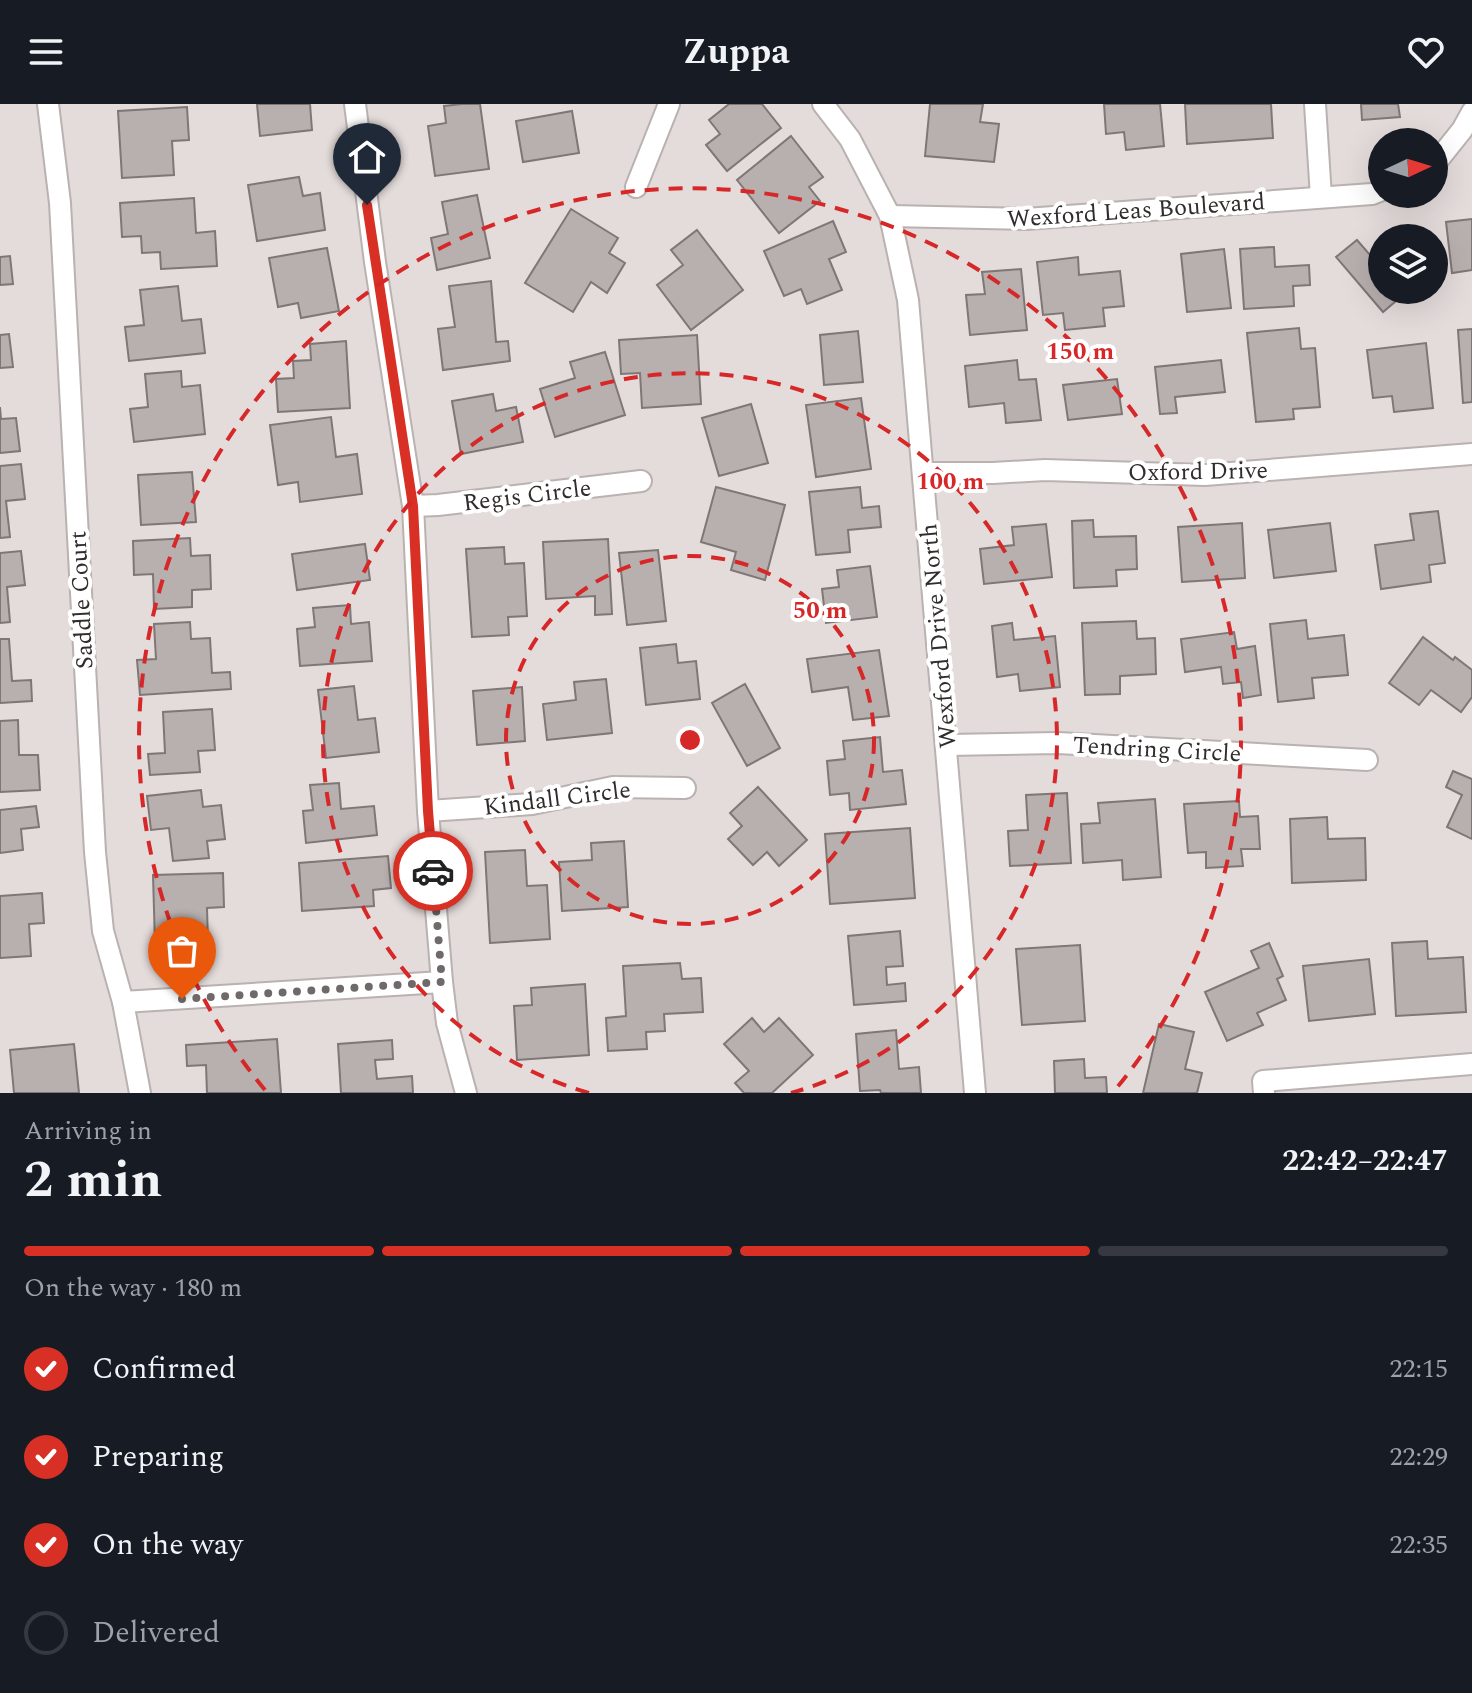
<!DOCTYPE html>
<html lang="en">
<head>
<meta charset="utf-8">
<style>
  :root { --surface:#171b24; --page:#20242c; --text:#f1f3f6; --muted:#9ea1a6; --line:#363941; --accent:#d93025 }
  body { margin:0; font-family:Spectral,serif; background:var(--page); color:var(--text); height:100vh; display:flex; flex-direction:column; font-size:30px; white-space:nowrap }
  * { box-sizing:border-box; margin:0 }
  p { font-size:26px; color:var(--muted) }
  .icon { flex:none; width:44px; height:44px; fill:none; stroke:currentColor; stroke-width:2; stroke-linecap:round; stroke-linejoin:round }
  .map { position:relative; height:989px; overflow:hidden }
  .details { display:flex; flex-direction:column; background:var(--surface); flex:1 }
  .details>* { flex:none }
  .needle { width:52px; rotate:86deg }
  .tools { position:absolute; left:1368px; top:24px; display:grid; gap:16px }
  .tools a { display:grid; place-items:center; width:80px; height:80px; border-radius:50%; background:var(--surface); box-shadow:0 8px 32px #0002; font-size:40px }
  .pin { position:absolute; display:grid; place-items:center; width:68px; height:68px; color:#fff; margin:-82px -34px; border-radius:50% 50% 50% 0; rotate:-45deg; box-shadow:0 0 8px #0007 }
  .pin .icon { rotate:45deg }
  .courier { position:absolute; display:grid; place-items:center; width:80px; height:80px; margin:-40px; border:6px solid #d93025; border-radius:50%; background:#fff; color:#222; box-shadow:0 2px 10px #0007 }
  .summary em { font-style:normal; font-weight:700 }
  .summary div { display:flex; flex-direction:column-reverse }
  .summary { display:flex; align-items:center; justify-content:space-between; height:136px; padding:0 24px }
  h1 { font-size:52px; font-weight:700; line-height:60px }
  .bar { display:grid; grid-template-columns:repeat(4,1fr); gap:12px 8px; align-content:center; height:96px; padding:0 24px }
  .bar i { height:10px; border-radius:6px; background:var(--line) }
  .bar .current { background:var(--accent) }
  .bar p { grid-column:span 4 }
  ol { padding:0 24px; list-style:none }
  li { display:flex; align-items:center; gap:24px; height:88px }
  li p { margin-inline-start:auto }
  li .icon { padding:8px; border-radius:50%; background:var(--accent); color:#fff; stroke-width:4 }
  li:last-child { color:var(--muted) }
  li i { width:44px; height:44px; border:4px solid var(--line); border-radius:50% }
  header { display:flex; justify-content:space-between; align-items:center; height:104px; padding:0 24px; background:var(--surface); font-size:36px; font-weight:700 }
  .map>svg:first-child { display:block }
</style>
</head>
<body>
<header><svg class="icon" aria-label="menu" viewBox="0 0 24 24"><path d="M4 6h16M4 12h16M4 18h16"/></svg>Zuppa<svg class="icon" aria-label="heart" viewBox="0 0 24 24"><path d="M12 20l-8-8c-3-5 5-10 8-4 3-6 11-1 8 4z"/></svg></header>
<div class="map">
<svg width="1472" height="989" viewBox="0 0 1472 989">
  <rect width="100%" height="100%" fill="#e4dcdb"/>
  <!-- building -->
  <g fill="#b8b0af" stroke="#7e7775" stroke-width="2">
    <polygon points="257,0 310,0 312,26 260,32"/>
    <polygon points="462,0 480,0 489,65 435,72 428,22 446,19 444,2"/>
    <polygon points="729,0 762,0 781,24 727,67 706,41 720,30 709,16"/>
    <polygon points="930,0 983,0 980,18 999,20 994,58 925,52"/>
    <polygon points="1104,0 1160,0 1164,42 1126,46 1124,28 1106,30"/>
    <polygon points="1185,0 1271,0 1273,34 1187,40"/>
    <polygon points="1361,0 1398,0 1400,13 1362,16"/>
    <polygon points="187,3 189,36 172,37 174,71 122,74 118,7"/>
    <polygon points="572,7 579,49 523,58 516,17"/>
    <polygon points="791,32 823,73 809,83 820,97 779,129 737,76"/>
    <polygon points="299,73 303,92 320,89 325,126 257,137 248,81"/>
    <polygon points="477,91 490,154 437,166 431,134 448,130 442,98"/>
    <polygon points="194,94 196,129 215,127 217,162 161,165 160,148 142,149 141,132 122,133 120,99"/>
    <polygon points="571,105 618,134 609,149 625,159 607,189 591,178 573,208 525,179"/>
    <polygon points="1472,115 1472,166 1452,169 1446,118"/>
    <polygon points="833,117 846,148 829,155 842,186 807,200 801,185 784,192 764,147"/>
    <polygon points="697,126 743,186 691,226 657,181 683,161 671,146"/>
    <polygon points="1357,136 1377,159 1382,156 1382,186 1409,186 1383,208 1336,153"/>
    <polygon points="1274,143 1275,163 1309,161 1310,181 1293,182 1294,202 1244,205 1240,145"/>
    <polygon points="327,144 339,207 301,214 298,199 278,203 269,154"/>
    <polygon points="1224,145 1231,204 1187,208 1181,150"/>
    <polygon points="10,152 13,180 0,181 0,153"/>
    <polygon points="1078,153 1079,171 1120,167 1124,202 1103,204 1105,222 1065,226 1063,209 1043,211 1037,158"/>
    <polygon points="1021,165 1027,226 970,231 966,191 985,190 982,168"/>
    <polygon points="491,177 496,238 508,237 510,257 443,266 438,225 455,223 449,182"/>
    <polygon points="178,182 182,217 201,215 205,249 129,257 125,223 144,221 140,186"/>
    <polygon points="1299,224 1301,245 1315,244 1320,303 1293,305 1294,315 1256,318 1247,229"/>
    <polygon points="1472,225 1472,298 1463,299 1458,226"/>
    <polygon points="858,227 863,278 824,281 820,231"/>
    <polygon points="9,230 13,263 0,264 0,231"/>
    <polygon points="697,231 701,300 642,304 640,269 621,270 619,236"/>
    <polygon points="346,237 350,304 278,308 276,275 294,274 293,257 311,256 310,240"/>
    <polygon points="1426,239 1433,304 1394,308 1392,292 1373,294 1367,246"/>
    <polygon points="605,248 625,311 555,333 540,285 575,274 570,258"/>
    <polygon points="1017,256 1019,276 1036,275 1041,316 1006,319 1004,299 969,303 965,262"/>
    <polygon points="1221,256 1225,288 1175,293 1177,309 1160,310 1155,263"/>
    <polygon points="181,267 182,283 200,281 205,330 134,338 130,305 148,303 145,270"/>
    <polygon points="1117,275 1122,310 1068,316 1063,281"/>
    <polygon points="493,290 496,307 516,303 523,338 461,350 452,297"/>
    <polygon points="861,294 871,365 816,373 806,301"/>
    <polygon points="751,300 768,359 719,372 702,314"/>
    <polygon points="0,303 1,315 16,314 20,347 0,349"/>
    <polygon points="331,313 336,353 357,350 362,390 300,398 298,378 278,381 270,321"/>
    <polygon points="21,360 25,395 6,397 10,433 0,434 0,362"/>
    <polygon points="192,368 196,418 141,421 138,371"/>
    <polygon points="716,383 785,401 765,476 731,466 736,448 701,438"/>
    <polygon points="860,383 862,404 879,402 881,423 848,426 850,448 816,451 809,388"/>
    <polygon points="1438,407 1445,459 1429,461 1431,478 1381,485 1375,441 1414,436 1410,410"/>
    <polygon points="1093,416 1094,433 1136,432 1137,465 1116,466 1117,482 1074,484 1072,417"/>
    <polygon points="1242,419 1245,474 1182,478 1178,423"/>
    <polygon points="1330,419 1336,467 1274,474 1268,426"/>
    <polygon points="1046,420 1052,473 984,480 980,445 1014,441 1012,423"/>
    <polygon points="190,434 191,452 210,451 211,485 192,486 192,503 154,505 153,470 134,471 133,437"/>
    <polygon points="608,435 612,510 595,511 595,492 546,495 543,438"/>
    <polygon points="365,440 370,476 297,486 292,450"/>
    <polygon points="504,443 505,460 524,459 527,512 508,513 509,531 472,533 466,445"/>
    <polygon points="658,446 666,517 627,521 619,449"/>
    <polygon points="21,447 25,481 7,483 10,518 0,519 0,449"/>
    <polygon points="870,462 877,513 826,519 822,485 839,483 837,466"/>
    <polygon points="350,501 351,520 369,518 372,557 300,562 297,525 315,523 313,504"/>
    <polygon points="1306,516 1308,535 1344,531 1348,571 1312,574 1314,594 1278,598 1270,520"/>
    <polygon points="1136,517 1137,535 1155,534 1156,570 1120,572 1120,590 1085,591 1082,519"/>
    <polygon points="190,518 191,535 210,534 212,569 230,568 231,585 140,591 137,556 156,555 154,520"/>
    <polygon points="1012,519 1014,536 1055,532 1060,583 1020,587 1018,570 997,573 992,522"/>
    <polygon points="1234,528 1237,545 1255,542 1261,591 1243,594 1241,578 1223,580 1221,563 1185,568 1181,535"/>
    <polygon points="1423,533 1453,556 1455,553 1472,566 1472,593 1461,608 1431,586 1419,601 1389,579"/>
    <polygon points="0,535 9,535 12,577 31,576 32,597 0,599"/>
    <polygon points="676,540 678,559 696,557 700,595 646,601 640,544"/>
    <polygon points="879,546 889,612 853,616 848,583 812,588 807,555"/>
    <polygon points="606,575 612,629 547,636 543,600 576,596 574,578"/>
    <polygon points="745,580 780,644 747,662 712,599"/>
    <polygon points="354,582 358,616 375,614 379,648 326,654 318,586"/>
    <polygon points="522,583 525,637 477,641 473,587"/>
    <polygon points="212,605 215,646 198,647 200,668 150,671 148,650 165,649 163,608"/>
    <polygon points="18,616 19,651 38,651 40,686 0,688 0,617"/>
    <polygon points="880,633 883,668 902,666 906,700 850,706 849,689 830,691 827,657 845,655 843,637"/>
    <polygon points="1453,667 1472,675 1472,735 1447,723 1462,691 1446,683"/>
    <polygon points="339,679 341,705 374,702 377,731 306,739 303,707 313,706 310,681"/>
    <polygon points="758,683 807,736 779,762 767,748 753,761 728,735 742,722 730,709"/>
    <polygon points="201,686 203,703 221,701 225,735 207,737 209,754 173,757 169,724 151,726 147,692"/>
    <polygon points="1067,689 1071,759 1010,762 1008,727 1028,726 1026,691"/>
    <polygon points="1155,695 1161,773 1123,776 1122,756 1083,759 1081,720 1100,719 1098,699"/>
    <polygon points="1239,697 1240,713 1258,712 1260,745 1241,745 1243,762 1206,764 1206,748 1188,749 1184,700"/>
    <polygon points="36,702 39,723 21,725 23,746 0,749 0,706"/>
    <polygon points="1327,713 1328,735 1365,734 1366,776 1292,779 1290,715"/>
    <polygon points="910,724 915,794 830,800 825,730"/>
    <polygon points="624,737 628,803 562,807 559,758 592,756 591,739"/>
    <polygon points="525,746 527,782 547,781 550,835 490,839 485,748"/>
    <polygon points="388,752 391,784 373,786 374,802 302,807 299,759"/>
    <polygon points="223,769 224,803 207,804 208,838 155,840 153,771"/>
    <polygon points="42,789 44,819 29,820 31,852 0,854 0,792"/>
    <polygon points="900,827 903,862 886,863 887,881 905,879 906,897 854,901 848,832"/>
    <polygon points="1427,837 1428,855 1463,853 1466,908 1396,912 1392,839"/>
    <polygon points="1269,839 1283,872 1277,875 1286,896 1257,909 1263,921 1227,937 1205,888 1259,864 1251,847"/>
    <polygon points="1080,841 1085,917 1022,921 1016,845"/>
    <polygon points="1369,855 1375,910 1309,917 1303,862"/>
    <polygon points="680,859 682,875 701,874 703,908 664,910 665,927 646,928 647,945 608,947 606,914 626,912 623,862"/>
    <polygon points="585,880 589,951 517,956 514,902 532,901 531,884"/>
    <polygon points="752,914 764,928 779,914 813,951 772,989 744,989 735,979 749,967 724,940"/>
    <polygon points="1159,920 1194,928 1185,965 1202,969 1197,989 1143,989"/>
    <polygon points="896,926 899,965 919,963 921,989 881,989 880,986 860,987 856,930"/>
    <polygon points="277,935 281,989 207,989 206,961 187,962 186,941"/>
    <polygon points="392,936 393,955 375,956 377,975 412,972 413,989 341,989 338,940"/>
    <polygon points="74,940 79,989 14,989 10,946"/>
    <polygon points="1084,955 1085,974 1106,973 1107,989 1055,989 1054,957"/>
  </g>
  <g fill="none" stroke-linecap="round" stroke-linejoin="round">
    <!-- minor casing -->
    <g stroke="#b9b2b0" stroke-width="24">
      <g id="minor">
        <polyline points="48,0 60,99 95,748 103,827 123,898 140,989"/>
        <polyline points="355,0 375,158 413,402 428,707 442,878 447,919 466,989"/>
        <polyline points="823,0 850,35 890,112 908,196 975,989"/>
        <polyline points="1315,0 1321,93"/>
        <polyline points="1434,61 1462,26 1472,8"/>
        <polyline points="636,83 669,0"/>
        <polyline points="890,112 1026,115 1372,90 1382,86"/>
        <polyline points="924,369 993,369 1045,366 1205,371 1472,350"/>
        <polyline points="413,402 438,401 641,377"/>
        <polyline points="947,641 1058,639 1367,656"/>
        <polyline points="428,707 532,700 613,683 685,684"/>
        <polyline points="123,898 442,878"/>
        <polyline points="1264,989 1263,977 1472,960"/>
      </g>
    </g>
    <!-- minor -->
    <use href="#minor" stroke="#fff" stroke-width="20"/>
  </g>
  <g fill="none" stroke-linecap="round" stroke-linejoin="round">
    <!-- done -->
    <polyline stroke="#6f6a69" stroke-width="8" stroke-dasharray="0 14.4" points="182,895 442,878 433,767"/>
    <!-- route -->
    <polyline stroke="#d93025" stroke-width="10" points="367,101 413,402 428,707 433,767"/>
  </g>
  <!-- distance rings -->
  <g fill="none" stroke="#d62828" stroke-width="4" stroke-dasharray="14 10">
    <circle cx="690" cy="636" r="184"/>
    <path d="M589 989A367 367 0 1 1 791 989"/>
    <path d="M265 986A551 551 0 1 1 1115 986"/>
  </g>
  <g text-anchor="middle" stroke-width="8" stroke-linejoin="round" paint-order="stroke">
    <!-- street labels -->
    <g font-size="24" fill="#302d2c" stroke="#fff">
      <text transform="translate(1136 106) rotate(-4)" y="8">Wexford Leas Boulevard</text>
      <text transform="translate(1198 367) rotate(-1)" y="8">Oxford Drive</text>
      <text transform="translate(527 391) rotate(-7)" y="8">Regis Circle</text>
      <text transform="translate(81 496) rotate(-93)" y="8">Saddle Court</text>
      <text transform="translate(938 532) rotate(-95)" y="8">Wexford Drive North</text>
      <text transform="translate(1157 645) rotate(3)" y="8">Tendring Circle</text>
      <text transform="translate(557 694) rotate(-7)" y="8">Kindall Circle</text>
    </g>
  </g>
  <circle cx="690" cy="636" r="12" fill="#d62828" stroke="#fff" stroke-width="4"/>
  <g font-size="24" text-anchor="middle" font-weight="bold" fill="#d62828" stroke="#fff" stroke-width="8" stroke-linejoin="round" paint-order="stroke">
    <text x="1080" y="255">150 m</text>
    <text x="950" y="385">100 m</text>
    <text x="820" y="514">50 m</text>
  </g>
</svg>
<div class="tools">
<a><svg class="needle" viewBox="-14 -14 28 28"><path d="M0-13l5 13h-10z" fill="#e53935"/><path d="M0 13l5-13h-10z" fill="#9ea1a6"/></svg></a>
<a><svg class="icon" aria-label="layers" viewBox="0 0 24 24"><path d="M12 4l9 5-9 5-9-5zM3 14l9 5 9-5"/></svg></a>
</div>
<div class="pin" style="left:182px;top:895px;background:#ea580c"><svg class="icon" aria-label="bag" viewBox="0 0 24 24"><path d="M5 8h14l-1 12H6zM9 8a3 3 0 0 1 6 0"/></svg></div>
<div class="pin" style="left:367px;top:101px;background:#1f2937"><svg class="icon" aria-label="home" viewBox="0 0 24 24"><path d="M3 11l9-7 9 7M6 9v11h12V9"/></svg></div>
<div class="courier" style="left:433px;top:767px"><svg class="icon" aria-label="car" viewBox="0 0 24 24"><path d="M5 17H2v-5l4-1 3-4h7l3 4 3 1v5h-3M9 17h6M6 11h13"/><circle cx="7" cy="17" r="2"/><circle cx="17" cy="17" r="2"/></svg></div>
</div>
<section class="details">
<div class="summary"><div><h1>2 min</h1><p>Arriving in</p></div><em>22:42–22:47</em></div>
<div class="bar"><i class="current"></i><i class="current"></i><i class="current"></i><i></i><p>On the way · 180 m</p></div>
<ol>
<li><svg class="icon" aria-label="check" viewBox="0 0 24 24"><path d="M5 12l5 5 9-10"/></svg>Confirmed<p>22:15</p></li>
<li><svg class="icon" aria-label="check" viewBox="0 0 24 24"><path d="M5 12l5 5 9-10"/></svg>Preparing<p>22:29</p></li>
<li><svg class="icon" aria-label="check" viewBox="0 0 24 24"><path d="M5 12l5 5 9-10"/></svg>On the way<p>22:35</p></li>
<li><i></i>Delivered</li>
</ol>
</section>
</body>
</html>
